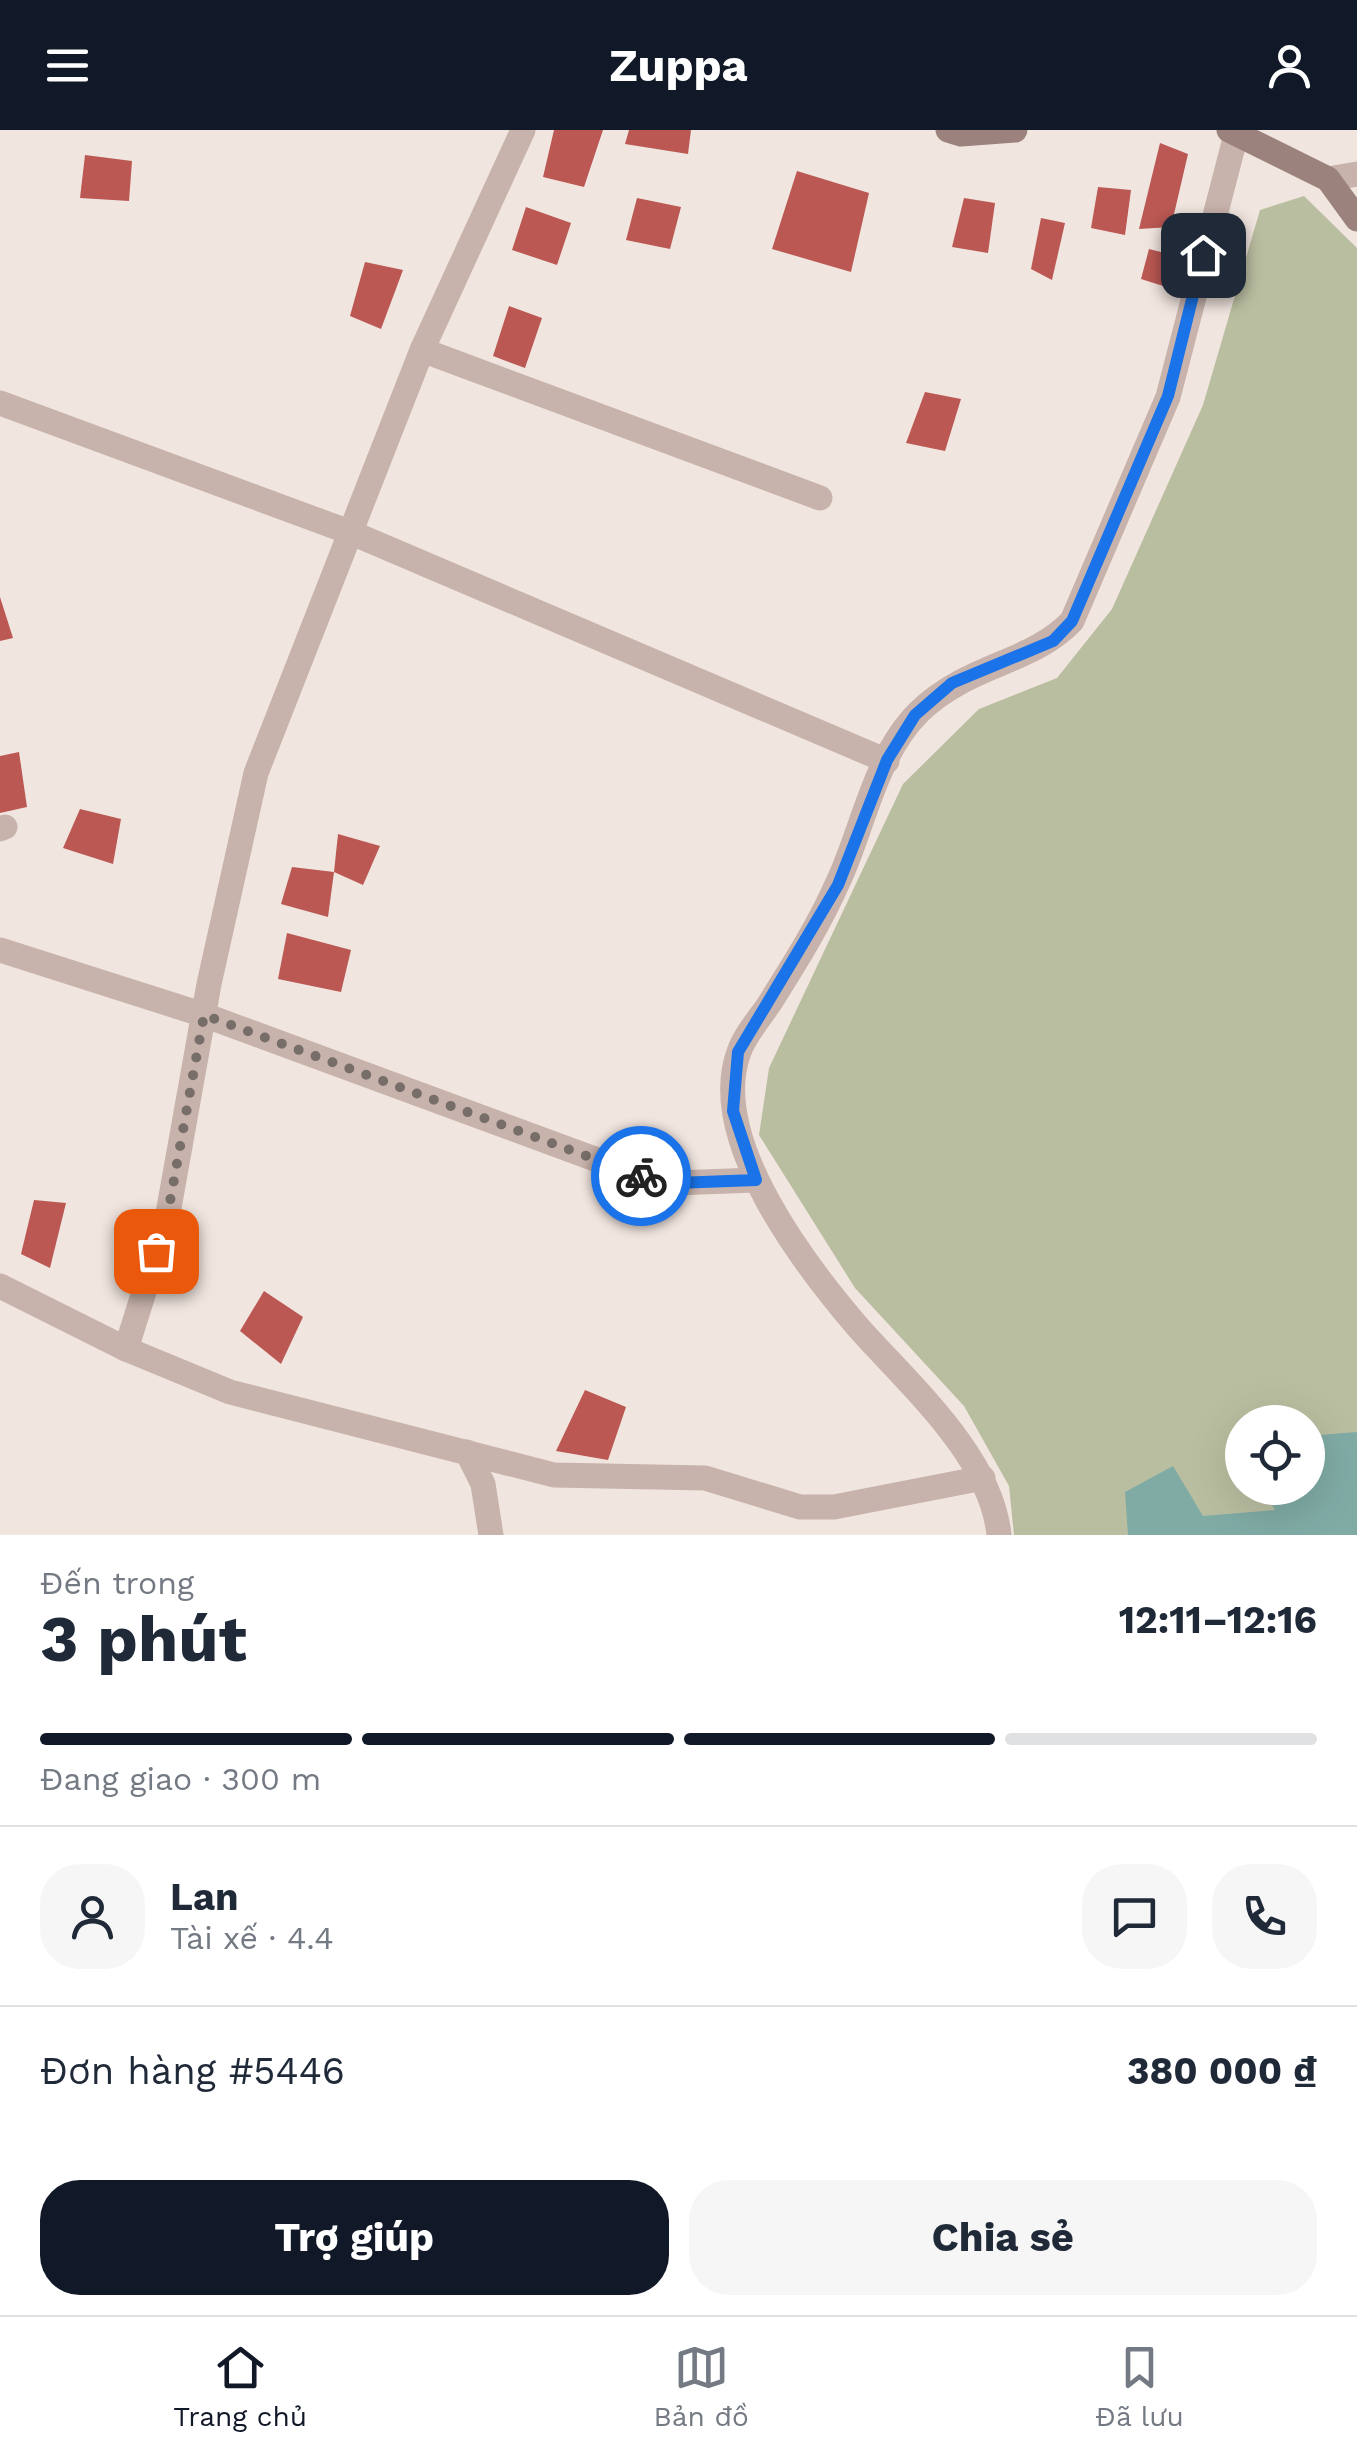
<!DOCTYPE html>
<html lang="vi">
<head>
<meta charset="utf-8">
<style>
  :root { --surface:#fff; --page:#f6f6f7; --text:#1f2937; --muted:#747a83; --line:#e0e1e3; --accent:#111827 }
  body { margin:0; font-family:"Work Sans",sans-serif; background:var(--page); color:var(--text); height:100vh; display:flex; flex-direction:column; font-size:38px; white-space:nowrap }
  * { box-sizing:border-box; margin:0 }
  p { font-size:32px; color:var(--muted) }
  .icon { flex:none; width:55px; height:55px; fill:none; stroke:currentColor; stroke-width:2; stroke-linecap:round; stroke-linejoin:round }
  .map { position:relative; height:1405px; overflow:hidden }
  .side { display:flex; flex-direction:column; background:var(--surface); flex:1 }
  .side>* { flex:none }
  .buttons { position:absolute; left:1225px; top:1275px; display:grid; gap:20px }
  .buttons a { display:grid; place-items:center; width:100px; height:100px; border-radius:50%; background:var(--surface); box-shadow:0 10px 40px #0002; font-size:50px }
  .pin { position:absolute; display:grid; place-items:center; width:85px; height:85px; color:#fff; margin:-42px; border-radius:20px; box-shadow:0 5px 15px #0006 }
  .courier { position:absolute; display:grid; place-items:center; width:100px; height:100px; margin:-50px; border:8px solid #1a73e8; border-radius:50%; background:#fff; color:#222; box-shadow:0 2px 12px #0007 }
  .summary em { font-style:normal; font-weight:700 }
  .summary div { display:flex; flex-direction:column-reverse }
  .summary { display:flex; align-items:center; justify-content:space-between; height:170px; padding:0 40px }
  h1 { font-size:65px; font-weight:700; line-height:75px }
  .bar { display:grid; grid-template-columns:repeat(4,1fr); gap:15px 10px; align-content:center; height:120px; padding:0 40px }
  .bar i { height:12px; border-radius:8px; background:var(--line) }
  .bar .selected { background:var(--accent) }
  .bar p { grid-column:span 4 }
  .line { display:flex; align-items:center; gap:25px; padding:0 40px; border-top:2px solid var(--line) }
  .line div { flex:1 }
  .round { display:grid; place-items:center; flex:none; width:105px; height:105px; border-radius:40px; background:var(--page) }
  .primary-button { display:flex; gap:20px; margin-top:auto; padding:20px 40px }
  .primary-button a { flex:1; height:115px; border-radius:40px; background:var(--accent); color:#fff; font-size:40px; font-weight:700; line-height:115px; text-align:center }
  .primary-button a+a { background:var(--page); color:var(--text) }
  header { display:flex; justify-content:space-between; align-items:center; height:130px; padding:0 40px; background:var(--accent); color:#fff; font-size:45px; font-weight:700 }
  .dock { display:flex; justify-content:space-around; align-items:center; height:140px; border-top:2px solid var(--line); background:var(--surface); font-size:28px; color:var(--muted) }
  .dock a { display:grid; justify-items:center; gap:5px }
  .dock .selected { color:var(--accent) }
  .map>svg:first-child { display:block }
</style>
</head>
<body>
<header><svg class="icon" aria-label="menu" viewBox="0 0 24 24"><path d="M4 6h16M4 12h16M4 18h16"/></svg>Zuppa<svg class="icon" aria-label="person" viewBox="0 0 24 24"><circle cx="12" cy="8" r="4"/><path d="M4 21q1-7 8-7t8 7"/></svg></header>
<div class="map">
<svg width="1357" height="1405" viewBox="0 0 1357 1405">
  <rect width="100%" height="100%" fill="#f1e5df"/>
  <!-- green -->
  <path fill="#babea0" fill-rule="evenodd" d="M1304,66L1357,118V1405H1014L1009,1356L964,1276L855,1158L759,1005L769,938L903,654L979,579L1057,548L1112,479L1203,275L1260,80ZM1242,1292H1308V1358H1242Z"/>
  <!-- water -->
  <polygon fill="#80aba5" points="1357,1302 1357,1405 1128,1405 1125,1362 1173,1336 1203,1386 1275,1380 1262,1358 1308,1358 1308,1306"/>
  <!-- building -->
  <g fill="#bb5853">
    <polygon points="554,0 603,0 584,57 543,47"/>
    <polygon points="629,0 691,0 688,24 625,14"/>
    <polygon points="1160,13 1188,24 1171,97 1139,99"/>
    <polygon points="85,25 132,31 129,71 80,68"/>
    <polygon points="797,41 869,63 851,142 772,119"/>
    <polygon points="1098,57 1131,60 1125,105 1091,98"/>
    <polygon points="637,68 681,77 670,119 626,110"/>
    <polygon points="964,68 995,73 988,123 952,117"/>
    <polygon points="526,77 571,93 557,135 512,120"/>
    <polygon points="1041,88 1065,93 1052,150 1031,139"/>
    <polygon points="1149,119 1181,127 1176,160 1141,149"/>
    <polygon points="365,132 403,140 381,199 350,186"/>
    <polygon points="509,176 542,188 525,238 493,226"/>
    <polygon points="925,262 961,269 945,321 906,313"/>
    <polygon points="0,467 13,508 0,511"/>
    <polygon points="19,622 27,677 0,683 0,626"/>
    <polygon points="80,679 121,689 113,734 63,718"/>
    <polygon points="338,704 380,716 363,755 334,742"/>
    <polygon points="292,737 334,742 328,787 281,774"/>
    <polygon points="287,803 351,820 341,862 278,849"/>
    <polygon points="34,1070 66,1073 50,1138 21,1124"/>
    <polygon points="264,1161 303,1187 281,1234 240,1201"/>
    <polygon points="585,1260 626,1277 608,1330 556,1321"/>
  </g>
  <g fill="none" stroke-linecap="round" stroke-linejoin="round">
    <!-- street -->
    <g stroke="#c8b3ac" stroke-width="25">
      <polyline points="1328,49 1357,44"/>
      <polyline points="422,220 820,368"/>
      <polyline points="0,273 352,403 887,631"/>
      <polyline points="0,699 5,697"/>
      <polyline points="0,820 204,885 649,1049 675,1053 756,1050"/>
      <polyline points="0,1156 126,1219 230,1262 554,1345 705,1348 800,1377 834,1377 983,1348"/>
      <polyline points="126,1219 167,1089 209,854 256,643 422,220 523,0"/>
      <polyline points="467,1322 483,1354 491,1405"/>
      <path d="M999,1405C991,1325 908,1254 857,1196C804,1134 707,1008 739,922C745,904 761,887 771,871C795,833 820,793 838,752C863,699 875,625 919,582C968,534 1031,534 1072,491L1168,267L1237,1"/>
    </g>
    <!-- secondary -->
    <g stroke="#9b827d" stroke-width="25">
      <polyline points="948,0 961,4 1015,0"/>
      <polyline points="1229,0 1328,49 1357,89"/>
    </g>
  </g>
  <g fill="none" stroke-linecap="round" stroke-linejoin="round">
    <!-- done -->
    <polyline stroke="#776d69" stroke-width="10" stroke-dasharray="0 18" points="156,1121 167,1088 204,885 641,1046"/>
    <!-- route -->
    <polyline stroke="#1a73e8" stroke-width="12" points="641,1046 675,1053 756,1050 733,981 738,922 838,755 887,630 915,585 952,553 1053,511 1072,491 1168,266 1203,125"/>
  </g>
</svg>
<div class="buttons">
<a><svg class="icon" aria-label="locate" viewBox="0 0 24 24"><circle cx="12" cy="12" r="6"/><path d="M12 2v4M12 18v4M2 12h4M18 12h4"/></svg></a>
</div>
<div class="pin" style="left:156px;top:1121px;background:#ea580c"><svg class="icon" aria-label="bag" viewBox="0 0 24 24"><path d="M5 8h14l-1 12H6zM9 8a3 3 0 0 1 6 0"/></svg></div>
<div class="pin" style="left:1203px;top:125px;background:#1f2937"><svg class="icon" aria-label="home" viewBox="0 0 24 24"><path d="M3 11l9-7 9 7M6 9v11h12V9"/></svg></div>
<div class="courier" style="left:641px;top:1046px"><svg class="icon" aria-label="bike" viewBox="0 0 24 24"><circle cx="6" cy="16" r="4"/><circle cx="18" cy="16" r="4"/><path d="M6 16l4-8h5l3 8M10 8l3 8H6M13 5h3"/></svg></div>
</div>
<section class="side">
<div class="summary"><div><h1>3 phút</h1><p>Đến trong</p></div><em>12:11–12:16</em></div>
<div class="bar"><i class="selected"></i><i class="selected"></i><i class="selected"></i><i></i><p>Đang giao · 300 m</p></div>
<div class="line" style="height:180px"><a class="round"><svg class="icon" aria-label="person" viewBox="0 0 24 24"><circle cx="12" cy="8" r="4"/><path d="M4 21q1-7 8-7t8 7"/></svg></a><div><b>Lan</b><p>Tài xế · 4.4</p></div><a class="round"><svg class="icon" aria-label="chat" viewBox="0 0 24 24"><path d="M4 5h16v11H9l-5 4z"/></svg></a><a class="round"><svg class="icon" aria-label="phone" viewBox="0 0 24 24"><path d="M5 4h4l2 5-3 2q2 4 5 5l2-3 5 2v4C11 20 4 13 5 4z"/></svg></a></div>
<div class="line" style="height:130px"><div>Đơn hàng #5446</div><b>380 000 ₫</b></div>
<div class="primary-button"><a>Trợ giúp</a><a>Chia sẻ</a></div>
</section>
<nav class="dock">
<a class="selected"><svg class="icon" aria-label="home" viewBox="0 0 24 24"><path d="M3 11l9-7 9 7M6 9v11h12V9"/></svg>Trang chủ</a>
<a><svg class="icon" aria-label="map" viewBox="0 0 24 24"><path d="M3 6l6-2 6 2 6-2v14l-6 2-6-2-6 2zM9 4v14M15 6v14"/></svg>Bản đồ</a>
<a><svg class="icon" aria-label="saved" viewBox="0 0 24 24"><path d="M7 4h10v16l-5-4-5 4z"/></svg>Đã lưu</a>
</nav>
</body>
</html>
